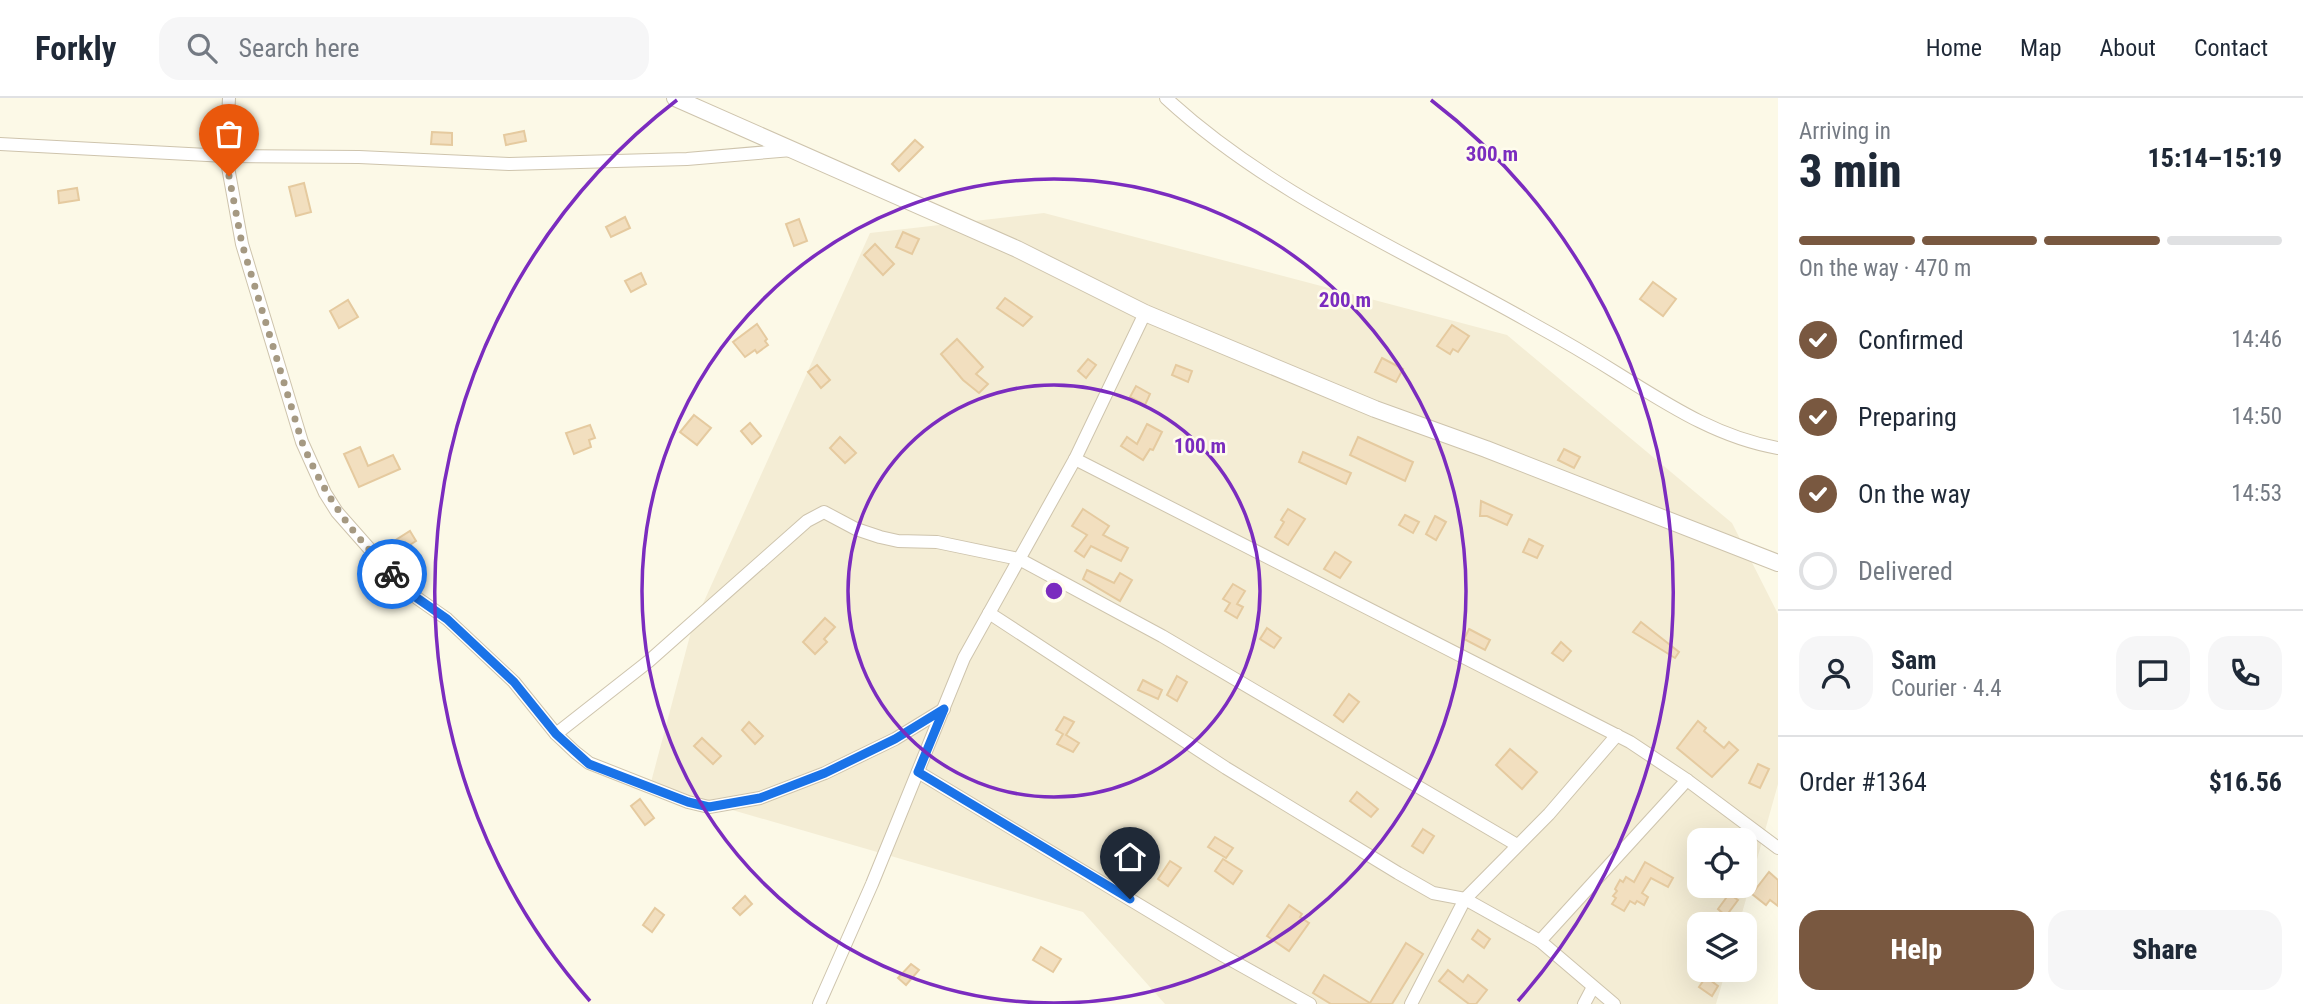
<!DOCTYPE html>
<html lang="en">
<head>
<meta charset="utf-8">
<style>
  :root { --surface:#fff; --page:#f6f6f7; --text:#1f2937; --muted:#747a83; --line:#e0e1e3; --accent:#795840 }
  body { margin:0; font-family:"Roboto Condensed",sans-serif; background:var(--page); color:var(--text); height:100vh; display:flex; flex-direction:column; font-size:26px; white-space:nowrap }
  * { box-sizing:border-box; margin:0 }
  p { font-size:23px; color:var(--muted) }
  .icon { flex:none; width:38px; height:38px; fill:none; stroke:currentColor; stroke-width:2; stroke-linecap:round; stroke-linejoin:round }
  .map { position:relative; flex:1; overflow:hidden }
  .panel { display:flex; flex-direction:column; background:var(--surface); width:525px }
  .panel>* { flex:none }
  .controls { position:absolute; left:1687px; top:730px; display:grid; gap:14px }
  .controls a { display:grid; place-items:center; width:70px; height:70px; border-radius:14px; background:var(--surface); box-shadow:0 7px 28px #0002; font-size:35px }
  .pin { position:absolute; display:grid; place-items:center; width:60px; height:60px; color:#fff; margin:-72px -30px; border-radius:50% 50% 50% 0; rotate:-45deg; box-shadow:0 0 7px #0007 }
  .pin .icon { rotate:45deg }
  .courier { position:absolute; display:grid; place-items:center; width:70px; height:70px; margin:-35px; border:5px solid #1a73e8; border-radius:50%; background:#fff; color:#222; box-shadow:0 2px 9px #0007 }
  .headline em { font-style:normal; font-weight:800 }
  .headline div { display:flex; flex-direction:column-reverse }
  .headline { display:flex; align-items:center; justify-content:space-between; height:119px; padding:0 21px }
  h1 { font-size:46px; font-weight:800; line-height:52px }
  .bar { display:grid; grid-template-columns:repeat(4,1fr); gap:10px 7px; align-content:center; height:84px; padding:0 21px }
  .bar i { height:9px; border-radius:5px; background:var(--line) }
  .bar .active { background:var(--accent) }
  .bar p { grid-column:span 4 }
  .line { display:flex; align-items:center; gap:18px; padding:0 21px; border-top:2px solid var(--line) }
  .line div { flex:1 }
  .round { display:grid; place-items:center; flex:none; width:74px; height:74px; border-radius:21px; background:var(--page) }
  ol { padding:0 21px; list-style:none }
  li { display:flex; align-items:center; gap:21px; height:77px }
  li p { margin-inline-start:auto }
  li .icon { padding:7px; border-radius:50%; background:var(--accent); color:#fff; stroke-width:4 }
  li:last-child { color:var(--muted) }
  li i { width:38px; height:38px; border:4px solid var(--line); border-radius:50% }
  .cta { display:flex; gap:14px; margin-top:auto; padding:14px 21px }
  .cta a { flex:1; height:80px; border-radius:21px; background:var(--accent); color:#fff; font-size:28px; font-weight:800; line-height:80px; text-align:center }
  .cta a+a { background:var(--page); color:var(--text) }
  header { display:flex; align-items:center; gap:42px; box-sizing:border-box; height:98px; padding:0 35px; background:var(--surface); border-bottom:2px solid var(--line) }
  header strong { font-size:33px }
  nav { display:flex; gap:38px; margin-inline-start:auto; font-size:24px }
  .search { width:490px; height:63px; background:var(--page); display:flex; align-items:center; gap:18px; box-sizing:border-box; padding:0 24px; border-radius:21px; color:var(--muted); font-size:26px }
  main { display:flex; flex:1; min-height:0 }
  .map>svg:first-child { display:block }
</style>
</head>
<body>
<header>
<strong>Forkly</strong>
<div class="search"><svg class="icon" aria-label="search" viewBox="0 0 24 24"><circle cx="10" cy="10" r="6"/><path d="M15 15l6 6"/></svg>Search here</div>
<nav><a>Home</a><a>Map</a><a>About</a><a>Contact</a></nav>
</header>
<main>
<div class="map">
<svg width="1778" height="906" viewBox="0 0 1778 906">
  <rect width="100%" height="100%" fill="#fcf9e7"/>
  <!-- residential -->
  <path fill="#f4edd5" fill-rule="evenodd" d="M1044,115L1507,237L1732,425L1778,516V686L1739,826H1699V872H1726L1716,906H1165L1083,814L650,688L692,530L870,135ZM1699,742H1745V788H1699Z"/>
  <!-- building -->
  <g fill="#f2dfbf" stroke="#e5ca9f" stroke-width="2">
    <polygon points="524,33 526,43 506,47 504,37"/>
    <polygon points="432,34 452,35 452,47 431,46"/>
    <polygon points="915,42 923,49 899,73 892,66"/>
    <polygon points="304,85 311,114 296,118 289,89"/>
    <polygon points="77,90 79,102 59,105 58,93"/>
    <polygon points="625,119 630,130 611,139 606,129"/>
    <polygon points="799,121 807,143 794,148 786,126"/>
    <polygon points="903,134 919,141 912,156 896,149"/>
    <polygon points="875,146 894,166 883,177 864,157"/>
    <polygon points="641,175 646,186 631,194 625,183"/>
    <polygon points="1653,184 1676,201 1663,218 1640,201"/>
    <polygon points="1005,200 1032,219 1023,228 997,210"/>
    <polygon points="348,202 358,219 339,230 330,213"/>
    <polygon points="757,226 767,241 765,243 768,247 757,255 755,252 745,259 733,244"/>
    <polygon points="1452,227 1469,238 1458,254 1453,251 1450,256 1437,248"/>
    <polygon points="957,241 983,269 976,276 988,286 979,295 963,282 941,256"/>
    <polygon points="1382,260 1403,271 1396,284 1375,274"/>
    <polygon points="1088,261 1096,267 1086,280 1078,273"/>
    <polygon points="817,267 830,282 821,290 808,274"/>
    <polygon points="1176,267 1192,273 1188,284 1172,277"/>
    <polygon points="1136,288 1150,296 1145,307 1130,299"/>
    <polygon points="694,317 711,330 697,347 680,334"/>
    <polygon points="750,325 761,338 752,346 741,333"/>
    <polygon points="1147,326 1162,334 1153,352 1150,351 1143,362 1121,348 1127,339 1137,346"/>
    <polygon points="590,327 595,340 589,342 591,349 574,356 566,335"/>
    <polygon points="840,339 856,355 845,365 830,350"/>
    <polygon points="1358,339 1413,364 1405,383 1350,357"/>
    <polygon points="360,349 368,368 393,357 400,371 359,389 344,356"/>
    <polygon points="1564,351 1580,359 1574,370 1558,362"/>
    <polygon points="1303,354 1351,375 1346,386 1299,364"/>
    <polygon points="1481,403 1512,417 1507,427 1487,418 1480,418"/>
    <polygon points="1083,411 1109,428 1103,437 1128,450 1121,463 1091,448 1084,459 1075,453 1087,437 1072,428"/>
    <polygon points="1288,411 1305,421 1288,447 1275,439 1284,424 1281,422"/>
    <polygon points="1405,417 1419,424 1413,435 1399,427"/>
    <polygon points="1435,418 1446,424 1436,442 1426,436"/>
    <polygon points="410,433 416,443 400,453 394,443"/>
    <polygon points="1529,441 1543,448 1537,460 1523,454"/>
    <polygon points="1335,454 1351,464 1340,480 1324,471"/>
    <polygon points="1087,472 1114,485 1120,475 1132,482 1120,503 1083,481"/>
    <polygon points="1233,486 1245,493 1237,506 1243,509 1237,520 1225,513 1230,505 1223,501"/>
    <polygon points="825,520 835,529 824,541 827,544 815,556 803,544"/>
    <polygon points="1641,524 1679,554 1675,560 1633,534"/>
    <polygon points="1267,530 1281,540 1274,550 1260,541"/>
    <polygon points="1469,531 1490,542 1485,552 1464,541"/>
    <polygon points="1561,544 1571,553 1563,563 1552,555"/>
    <polygon points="1177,578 1187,584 1177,603 1167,597"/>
    <polygon points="1143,582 1162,592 1158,601 1138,592"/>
    <polygon points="1349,596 1359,604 1343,624 1334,617"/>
    <polygon points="1064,619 1074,624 1066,637 1079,645 1073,654 1057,646 1063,636 1056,632"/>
    <polygon points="1698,623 1706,630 1704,633 1724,650 1729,644 1738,652 1712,679 1677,650"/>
    <polygon points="749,624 763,638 755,646 742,632"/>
    <polygon points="702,640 721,658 713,666 694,648"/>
    <polygon points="1510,651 1537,674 1522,691 1496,667"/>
    <polygon points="1758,666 1769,671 1760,690 1749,685"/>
    <polygon points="1357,694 1378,711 1371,719 1350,703"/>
    <polygon points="640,701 654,720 645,727 631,708"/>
    <polygon points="1423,731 1434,738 1423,755 1412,748"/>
    <polygon points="1215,739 1233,750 1226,760 1208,749"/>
    <polygon points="1223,761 1242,773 1233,786 1215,773"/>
    <polygon points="1170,763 1181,770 1168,788 1158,781"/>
    <polygon points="1645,764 1673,780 1668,789 1651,780 1642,795 1648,799 1644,807 1637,803 1635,806 1630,803 1624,813 1612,806 1616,800 1613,798 1617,793 1615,791 1620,782 1623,784 1626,779 1634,784"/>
    <polygon points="1769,774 1778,782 1778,808 1770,802 1766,807 1752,796"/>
    <polygon points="1729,796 1738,802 1726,818 1718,811"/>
    <polygon points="745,798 752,806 740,817 733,810"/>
    <polygon points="1289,807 1302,816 1300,819 1309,825 1289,853 1267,838"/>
    <polygon points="655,810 664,817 652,834 643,827"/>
    <polygon points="1478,832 1490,841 1484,850 1472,841"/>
    <polygon points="1406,845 1423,856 1392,906 1331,906 1313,895 1324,877 1370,905"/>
    <polygon points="1041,849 1061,861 1053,874 1033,862"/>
    <polygon points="911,866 919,872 906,887 898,880"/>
    <polygon points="1448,872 1463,884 1468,877 1487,892 1476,906 1469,906 1439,883"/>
    <polygon points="1706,879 1718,888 1712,898 1699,889"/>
  </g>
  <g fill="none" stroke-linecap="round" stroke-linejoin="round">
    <!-- minor casing -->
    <g stroke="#cec4ad" stroke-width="14">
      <g id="minor">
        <polyline points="229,0 226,58 242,146 302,344 325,395 337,414 389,473 417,500 447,521 514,584 556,636 575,654 589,665 688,704 709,709 760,700 825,675 895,641 944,611"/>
        <path d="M1166,0C1271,97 1405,153 1528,223C1559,240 1590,258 1620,277C1670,308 1719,340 1778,350"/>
        <polyline points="0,46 226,58 359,59 509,66 687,61 792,52"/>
        <polyline points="1075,361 1630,644 1687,682 1778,750"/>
        <polyline points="989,515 1226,670 1398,775 1433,795 1465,801 1540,843 1614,906"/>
        <polyline points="556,636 649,563 807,423 824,414 856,431 880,439 898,443 937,444 1019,461 1162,538 1517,747"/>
        <polyline points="918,674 1224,858 1310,906"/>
        <polyline points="1540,843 1687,682"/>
        <polyline points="819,906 872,786 964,560 1075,361 1145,215"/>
        <polyline points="1411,906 1465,801 1549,716 1617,637"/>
        <polyline points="1584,906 1593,889"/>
      </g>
    </g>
    <!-- tertiary casing -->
    <g stroke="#cec4ad" stroke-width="18">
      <polyline id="tertiary" points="675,0 1017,151 1145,215 1375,311 1486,351 1778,465"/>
    </g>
    <!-- minor -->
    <use href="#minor" stroke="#fff" stroke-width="12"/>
    <!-- tertiary -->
    <use href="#tertiary" stroke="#fff" stroke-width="16"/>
  </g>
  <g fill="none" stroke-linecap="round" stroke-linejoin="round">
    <!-- done -->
    <path stroke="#a59982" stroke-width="7" stroke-dasharray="0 12.6" d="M229,78L242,146L302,344C325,399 350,433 392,476"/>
    <!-- route -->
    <polyline stroke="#1a73e8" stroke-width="9" points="392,476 417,500 447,521 514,584 556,636 589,666 688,704 709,709 760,700 825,675 895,641 944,611 918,674 1130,801"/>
  </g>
  <!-- distance rings -->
  <g fill="none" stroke="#7b2cbf" stroke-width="3.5">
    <circle cx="1054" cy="493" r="206"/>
    <circle cx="1054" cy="493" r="412"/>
    <path d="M590 903A619 619 0 0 1 677 2M1431 2A619 619 0 0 1 1518 903"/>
  </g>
  <circle cx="1054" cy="493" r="10" fill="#7b2cbf" stroke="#fffced" stroke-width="3.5"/>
  <g font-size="21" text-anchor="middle" font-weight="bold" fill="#7b2cbf" stroke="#fffced" stroke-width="5" stroke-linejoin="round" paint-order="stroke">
    <text x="1492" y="63">300 m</text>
    <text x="1345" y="209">200 m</text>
    <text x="1200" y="355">100 m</text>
  </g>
</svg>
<div class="controls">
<a><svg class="icon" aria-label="locate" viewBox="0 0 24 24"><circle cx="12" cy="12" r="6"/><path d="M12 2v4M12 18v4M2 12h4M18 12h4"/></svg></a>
<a><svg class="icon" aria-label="layers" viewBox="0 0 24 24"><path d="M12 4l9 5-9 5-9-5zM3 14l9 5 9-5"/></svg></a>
</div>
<div class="pin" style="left:229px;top:78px;background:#ea580c"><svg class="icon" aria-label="bag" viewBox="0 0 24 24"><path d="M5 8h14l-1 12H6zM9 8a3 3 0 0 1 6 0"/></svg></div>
<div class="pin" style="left:1130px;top:801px;background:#1f2937"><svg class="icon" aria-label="home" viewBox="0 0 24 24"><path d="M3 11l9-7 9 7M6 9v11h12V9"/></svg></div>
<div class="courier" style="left:392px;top:476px"><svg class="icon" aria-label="bike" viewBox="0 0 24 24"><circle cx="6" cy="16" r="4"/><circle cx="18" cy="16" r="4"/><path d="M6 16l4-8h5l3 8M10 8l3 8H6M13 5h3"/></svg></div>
</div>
<section class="panel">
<div class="headline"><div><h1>3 min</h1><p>Arriving in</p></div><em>15:14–15:19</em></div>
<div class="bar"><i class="active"></i><i class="active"></i><i class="active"></i><i></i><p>On the way · 470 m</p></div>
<ol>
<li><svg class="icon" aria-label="check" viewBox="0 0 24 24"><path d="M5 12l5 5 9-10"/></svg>Confirmed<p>14:46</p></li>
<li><svg class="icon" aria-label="check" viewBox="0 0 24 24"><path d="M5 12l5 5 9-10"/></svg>Preparing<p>14:50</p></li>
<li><svg class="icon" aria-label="check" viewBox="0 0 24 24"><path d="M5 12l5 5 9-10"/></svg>On the way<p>14:53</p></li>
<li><i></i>Delivered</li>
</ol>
<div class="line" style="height:126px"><a class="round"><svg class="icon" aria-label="person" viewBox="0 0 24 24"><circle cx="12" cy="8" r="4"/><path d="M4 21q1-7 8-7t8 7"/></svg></a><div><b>Sam</b><p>Courier · 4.4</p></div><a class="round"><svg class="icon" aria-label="chat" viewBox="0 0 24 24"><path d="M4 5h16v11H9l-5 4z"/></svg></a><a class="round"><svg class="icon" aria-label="phone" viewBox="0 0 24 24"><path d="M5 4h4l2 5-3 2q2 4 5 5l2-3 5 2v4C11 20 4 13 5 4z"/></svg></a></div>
<div class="line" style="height:91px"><div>Order #1364</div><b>$16.56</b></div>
<div class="cta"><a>Help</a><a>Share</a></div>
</section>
</main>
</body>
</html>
